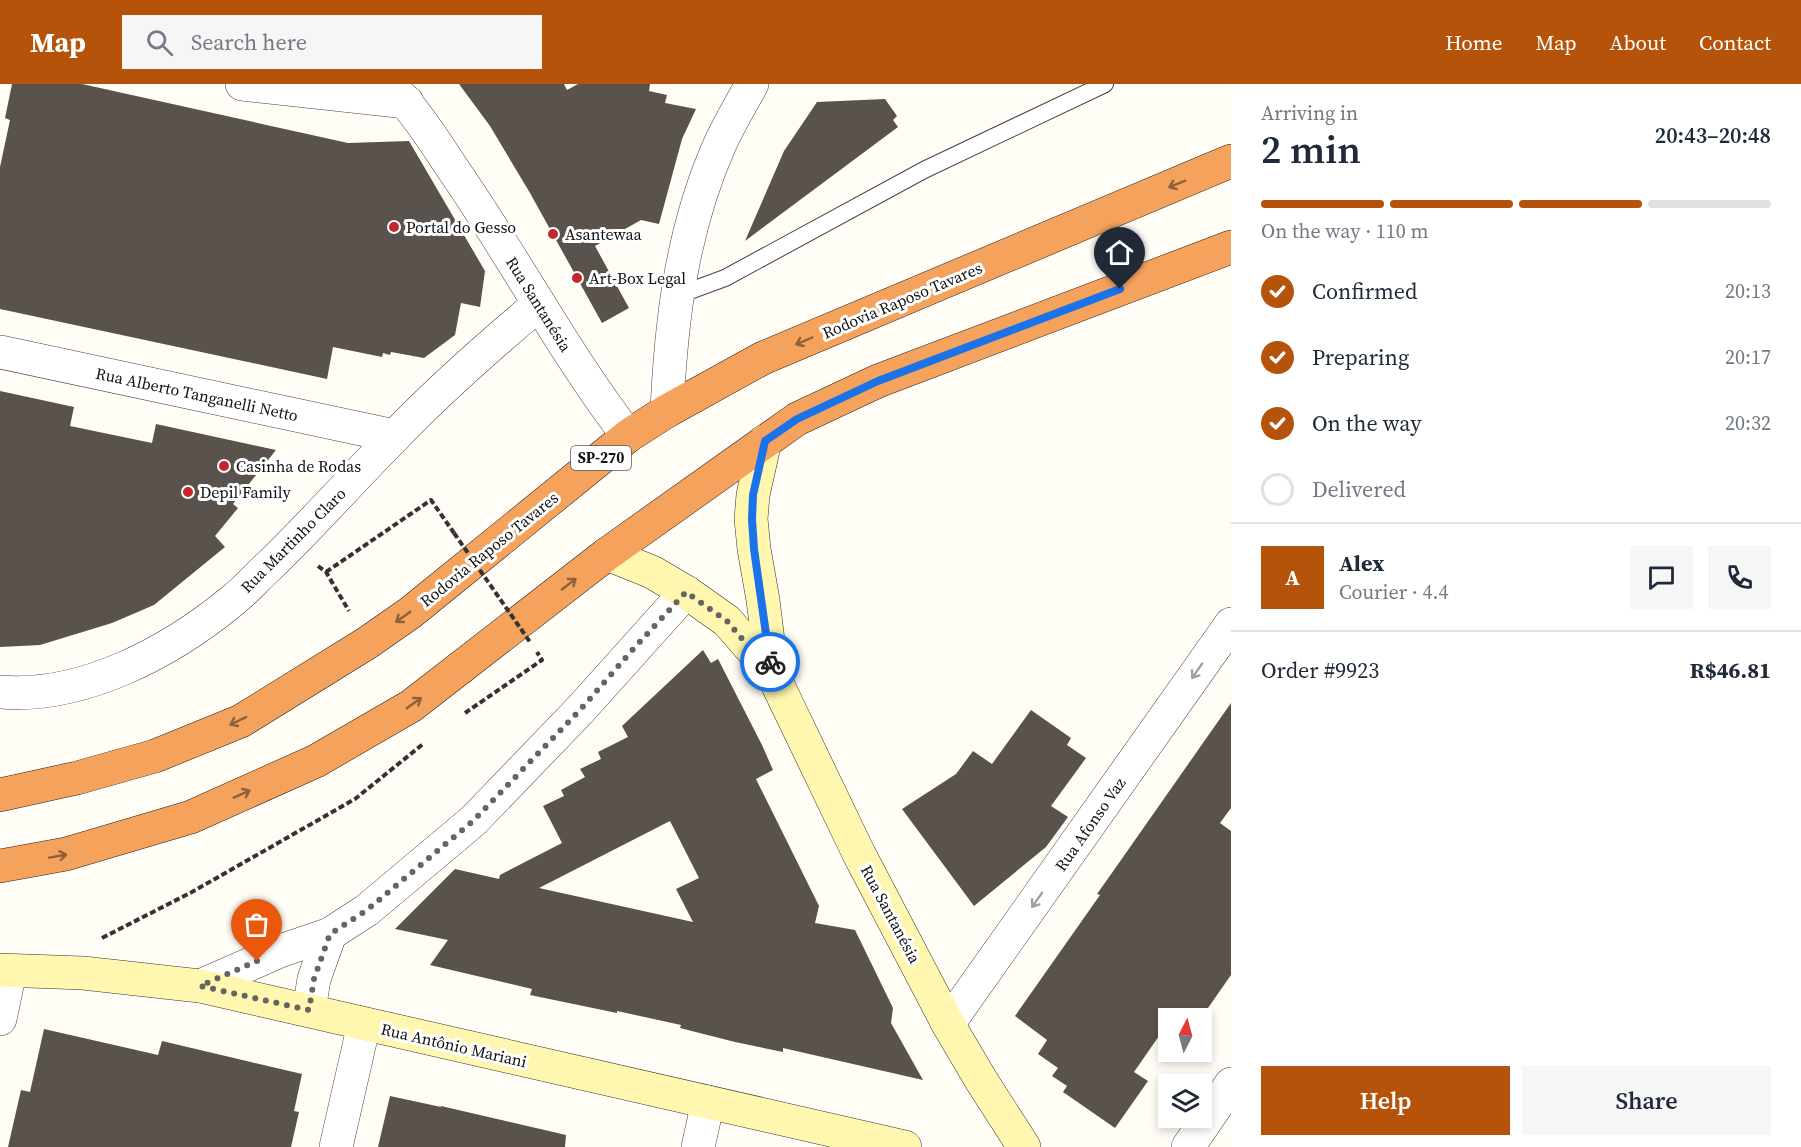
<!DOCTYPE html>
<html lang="en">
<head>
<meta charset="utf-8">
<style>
  :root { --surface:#fff; --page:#f6f6f7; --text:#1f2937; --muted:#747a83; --line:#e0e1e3; --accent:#b45309 }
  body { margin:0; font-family:"Source Serif 4",serif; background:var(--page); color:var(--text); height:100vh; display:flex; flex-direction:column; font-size:22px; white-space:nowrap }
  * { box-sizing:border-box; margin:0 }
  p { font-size:20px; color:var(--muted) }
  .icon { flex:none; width:33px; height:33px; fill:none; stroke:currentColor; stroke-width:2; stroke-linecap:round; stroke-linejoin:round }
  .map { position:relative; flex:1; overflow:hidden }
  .drawer { display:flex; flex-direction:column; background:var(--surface); width:570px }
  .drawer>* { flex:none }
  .needle { width:39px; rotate:6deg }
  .fabs { position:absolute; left:1158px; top:924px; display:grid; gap:12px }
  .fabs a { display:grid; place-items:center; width:54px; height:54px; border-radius:0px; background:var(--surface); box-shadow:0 3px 9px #0003; font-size:30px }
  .pin { position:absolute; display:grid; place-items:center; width:51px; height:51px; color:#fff; margin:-62px -26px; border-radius:50% 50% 50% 0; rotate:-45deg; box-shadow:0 0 6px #0007 }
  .pin .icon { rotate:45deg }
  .courier { position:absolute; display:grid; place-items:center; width:60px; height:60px; margin:-30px; border:4px solid #1a73e8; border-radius:50%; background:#fff; color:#222; box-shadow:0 2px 8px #0007 }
  .summary em { font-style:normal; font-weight:600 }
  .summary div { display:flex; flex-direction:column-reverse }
  .summary { display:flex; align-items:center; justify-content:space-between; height:102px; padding:0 30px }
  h1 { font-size:39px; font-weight:600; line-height:45px }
  .bar { display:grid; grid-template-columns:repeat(4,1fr); gap:9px 6px; align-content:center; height:72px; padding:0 30px }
  .bar i { height:8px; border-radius:4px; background:var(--line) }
  .bar .selected { background:var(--accent) }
  .bar p { grid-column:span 4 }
  .line { display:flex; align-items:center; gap:15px; padding:0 30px; border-top:2px solid var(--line) }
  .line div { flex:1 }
  .round { display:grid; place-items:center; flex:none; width:63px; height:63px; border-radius:0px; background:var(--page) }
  ol { padding:0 30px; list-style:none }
  li { display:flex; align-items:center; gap:18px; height:66px }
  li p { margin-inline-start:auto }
  li .icon { padding:6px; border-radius:50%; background:var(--accent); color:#fff; stroke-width:4 }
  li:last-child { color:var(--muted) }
  li i { width:33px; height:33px; border:3px solid var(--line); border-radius:50% }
  .primary-button { display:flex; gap:12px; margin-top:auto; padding:12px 30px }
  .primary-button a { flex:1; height:69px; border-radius:0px; background:var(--accent); color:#fff; font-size:24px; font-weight:600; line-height:69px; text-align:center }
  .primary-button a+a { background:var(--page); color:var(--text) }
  header { display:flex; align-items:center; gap:36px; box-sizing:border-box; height:84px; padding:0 30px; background:var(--accent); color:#fff }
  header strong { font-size:28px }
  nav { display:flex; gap:33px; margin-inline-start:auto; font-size:21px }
  .search { width:420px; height:54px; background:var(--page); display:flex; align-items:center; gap:15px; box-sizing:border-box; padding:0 21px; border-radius:0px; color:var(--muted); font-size:22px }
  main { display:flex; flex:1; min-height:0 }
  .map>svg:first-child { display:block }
</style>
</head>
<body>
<header>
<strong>Map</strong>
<div class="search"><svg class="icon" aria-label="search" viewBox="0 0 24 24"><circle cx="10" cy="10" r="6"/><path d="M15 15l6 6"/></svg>Search here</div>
<nav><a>Home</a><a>Map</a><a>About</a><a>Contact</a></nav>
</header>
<main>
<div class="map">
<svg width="1231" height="1063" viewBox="0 0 1231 1063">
  <rect width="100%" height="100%" fill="#fffdf5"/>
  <!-- building -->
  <g fill="#5a524d" fill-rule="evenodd">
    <polygon points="12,0 82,0 348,59 409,57 485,187 480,223 461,219 455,251 424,274 391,268 390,271 383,269 382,273 333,263 327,295 0,225 0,83 10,36 5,34"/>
    <polygon points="459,0 564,0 567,6 578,0 650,0 649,7 667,11 665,19 696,25 682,55 659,140 641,136 595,162 629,224 602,239 530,109 490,42"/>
    <polygon points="885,15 897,32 893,36 898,43 745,157 784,67 817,18"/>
    <polygon points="0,307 74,323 70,342 152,359 156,340 276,366 233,420 238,424 215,452 225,463 154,521 112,539 40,561 0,563"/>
    <path d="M703,566L711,579L718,575L762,661L773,686L756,695L819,822L815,839L855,846L893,924L891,939L923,996L783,964V968L735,958L680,944L681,941L617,927V929L530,911L532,905L430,881L448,856L395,845L455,785L499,795L500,791L562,759L543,722L564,712L561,706L585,693L580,685L601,675L598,668L628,653L622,642ZM670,737L699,794L676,805L693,838L539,804Z"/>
    <polygon points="1231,619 1231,724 1220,739 1231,747 1231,891 1201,934 1168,934 1168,939 1134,988 1148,997 1115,1044 1063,1008 1067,1002 1052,992 1058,984 1038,970 1047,956 1015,932 1100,811 1097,810 1114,786"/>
    <polygon points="1031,626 1071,654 1067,661 1086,674 1051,722 1068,733 1046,763 974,822 902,725 956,690 973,667 992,680"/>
    <polygon points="44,945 158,971 162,957 302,990 294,1027 299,1028 291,1063 8,1063 21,1006 30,1008"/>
    <polygon points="390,1012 441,1023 441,1022 566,1051 565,1063 378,1063"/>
  </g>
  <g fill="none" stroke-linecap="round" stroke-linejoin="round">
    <!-- service casing -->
    <g stroke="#444" stroke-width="18">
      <polyline id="service" points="676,212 725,194 924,86 1105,0"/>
    </g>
    <!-- minor casing -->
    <g stroke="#444" stroke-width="34">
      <g id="minor">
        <polyline points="242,0 407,18"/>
        <polyline points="0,268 394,352"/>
        <path d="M667,327C671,236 682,145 720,60C729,40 741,20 752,0"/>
        <polyline points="200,902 280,867 330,850 367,826 473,737 580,626 686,508"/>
        <polyline points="309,926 314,895 330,850"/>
        <polyline points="0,935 10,887"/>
        <polyline points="948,940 1231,540"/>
        <polyline points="336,1063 364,940"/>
        <polyline points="698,1063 708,1018"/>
        <polyline points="1188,1063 1231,1000"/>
      </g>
    </g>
    <!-- tertiary casing -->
    <g stroke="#444" stroke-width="34">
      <g id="tertiary">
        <path d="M389,0C416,27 436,60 457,91C516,177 565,270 628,352"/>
        <path d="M0,608C83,615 170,568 232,517C245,507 256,494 268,483C312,441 352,395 395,352C440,305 489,262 539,220"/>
      </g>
    </g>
    <!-- secondary casing -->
    <g stroke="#333" stroke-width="34">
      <g id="secondary">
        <polyline points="765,357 753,411 751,435 754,465 763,516 772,589"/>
        <polyline points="607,470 652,488 686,508 727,537 772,589 859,770 948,940 981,996 1024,1063"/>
        <polyline points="0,886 83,889 200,902 905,1063"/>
      </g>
    </g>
    <!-- motorway casing -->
    <g stroke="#222" stroke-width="34">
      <g id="motorway">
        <polyline points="0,711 77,694 155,672 241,637 367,559 410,529 628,352 667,327 763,274 1231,77"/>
        <polyline points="0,782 66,770 191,733 316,677 411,622 607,470 797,335 878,297 1231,163"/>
      </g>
    </g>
    <!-- path -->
    <g stroke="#333" stroke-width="4" stroke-dasharray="6 3" stroke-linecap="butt">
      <polyline points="318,482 326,488 349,527"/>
      <polyline points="326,488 431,416 454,449"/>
      <polyline points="465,629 542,576 537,568"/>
      <polyline points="102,854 192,808 355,715 423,660"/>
    </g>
    <!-- service -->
    <use href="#service" stroke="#fff" stroke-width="16"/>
    <!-- minor -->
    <use href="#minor" stroke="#fff" stroke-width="33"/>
    <!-- tertiary -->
    <use href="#tertiary" stroke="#fff" stroke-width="33"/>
    <!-- secondary -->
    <use href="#secondary" stroke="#fff6b0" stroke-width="33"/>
    <!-- motorway -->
    <use href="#motorway" stroke="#f5a25d" stroke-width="33"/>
    <!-- path-bridge -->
    <polyline stroke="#333" stroke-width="4" stroke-dasharray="6 3" stroke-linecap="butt" points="454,449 530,558"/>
  </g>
  <!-- one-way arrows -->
  <defs><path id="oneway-shaft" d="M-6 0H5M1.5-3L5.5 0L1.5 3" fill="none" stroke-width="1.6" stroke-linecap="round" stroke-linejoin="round" transform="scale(1.5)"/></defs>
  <g stroke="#8e613b">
    <use href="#oneway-shaft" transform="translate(1177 100) rotate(158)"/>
    <use href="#oneway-shaft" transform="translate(804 257) rotate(157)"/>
    <use href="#oneway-shaft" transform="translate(569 500) rotate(-38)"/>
    <use href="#oneway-shaft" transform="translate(403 533) rotate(144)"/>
    <use href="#oneway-shaft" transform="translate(414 619) rotate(-35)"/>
    <use href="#oneway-shaft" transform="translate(238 637) rotate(154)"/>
    <use href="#oneway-shaft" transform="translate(242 710) rotate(-24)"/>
    <use href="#oneway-shaft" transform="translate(58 772) rotate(-10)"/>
  </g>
  <g stroke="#a0a0a0">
    <use href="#oneway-shaft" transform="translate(1197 587) rotate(125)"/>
    <use href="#oneway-shaft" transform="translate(1037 816) rotate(125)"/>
  </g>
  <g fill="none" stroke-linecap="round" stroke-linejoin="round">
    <!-- done -->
    <polyline stroke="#646461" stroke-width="6" stroke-dasharray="0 10.8" points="257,877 200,902 309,926 314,895 330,850 367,826 473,737 580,626 636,562 686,508 727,537 772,590 770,578"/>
    <!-- route -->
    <polyline stroke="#1a73e8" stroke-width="8" points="770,578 754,465 752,435 753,411 765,357 797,335 878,297 1120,205"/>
  </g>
  <!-- markers -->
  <g fill="#c4262e" stroke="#fff" stroke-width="2">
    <circle cx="394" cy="143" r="6"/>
    <circle cx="553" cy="150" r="6"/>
    <circle cx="577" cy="194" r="6"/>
    <circle cx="224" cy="382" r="6"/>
    <circle cx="188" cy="408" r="6"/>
  </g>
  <g text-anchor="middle" stroke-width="6" stroke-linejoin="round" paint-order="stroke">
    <!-- shield labels -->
    <rect fill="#fff" stroke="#585858" stroke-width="1.5" x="571" y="362" width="60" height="24" rx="4.5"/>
    <g font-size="15" font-weight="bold" fill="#111">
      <text x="601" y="379">SP-270</text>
    </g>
    <!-- poi labels -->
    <g font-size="16" fill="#111" stroke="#fff" text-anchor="start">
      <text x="406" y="149">Portal do Gesso</text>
      <text x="565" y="156">Asantewaa</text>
      <text x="589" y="200">Art-Box Legal</text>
      <text x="236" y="388">Casinha de Rodas</text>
      <text x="200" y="414">Depil Family</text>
    </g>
    <!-- street labels -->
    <g font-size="16" fill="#111" stroke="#fff">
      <text transform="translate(902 216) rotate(-23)" y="6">Rodovia Raposo Tavares</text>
      <text transform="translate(539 220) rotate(58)" y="6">Rua Santanésia</text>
      <text transform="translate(197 310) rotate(12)" y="6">Rua Alberto Tanganelli Netto</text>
      <text transform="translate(293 456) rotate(-45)" y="6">Rua Martinho Claro</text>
      <text transform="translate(489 465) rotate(-39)" y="6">Rodovia Raposo Tavares</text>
      <text transform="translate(1090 740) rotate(-55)" y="6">Rua Afonso Vaz</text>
      <text transform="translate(891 830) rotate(62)" y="6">Rua Santanésia</text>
      <text transform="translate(454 961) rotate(13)" y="6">Rua Antônio Mariani</text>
    </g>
  </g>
</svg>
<div class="fabs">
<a><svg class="needle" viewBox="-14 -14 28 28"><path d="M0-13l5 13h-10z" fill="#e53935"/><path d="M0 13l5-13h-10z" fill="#747a83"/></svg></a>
<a><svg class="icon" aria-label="layers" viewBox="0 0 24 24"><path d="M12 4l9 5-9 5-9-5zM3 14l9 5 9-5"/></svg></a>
</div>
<div class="pin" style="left:257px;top:877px;background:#ea580c"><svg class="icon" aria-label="bag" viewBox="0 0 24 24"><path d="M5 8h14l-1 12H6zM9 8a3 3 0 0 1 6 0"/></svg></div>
<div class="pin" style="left:1120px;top:205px;background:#1f2937"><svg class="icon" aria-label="home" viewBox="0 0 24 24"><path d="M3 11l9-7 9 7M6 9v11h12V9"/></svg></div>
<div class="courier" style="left:770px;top:578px"><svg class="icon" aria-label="bike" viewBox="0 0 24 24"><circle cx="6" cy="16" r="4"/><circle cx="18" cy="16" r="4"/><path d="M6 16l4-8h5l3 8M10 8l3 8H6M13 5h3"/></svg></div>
</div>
<section class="drawer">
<div class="summary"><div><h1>2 min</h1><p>Arriving in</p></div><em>20:43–20:48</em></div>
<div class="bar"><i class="selected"></i><i class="selected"></i><i class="selected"></i><i></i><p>On the way · 110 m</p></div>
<ol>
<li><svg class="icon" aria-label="check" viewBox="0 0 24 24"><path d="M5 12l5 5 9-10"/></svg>Confirmed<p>20:13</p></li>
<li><svg class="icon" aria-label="check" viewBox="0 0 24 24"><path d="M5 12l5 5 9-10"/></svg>Preparing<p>20:17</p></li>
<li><svg class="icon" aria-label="check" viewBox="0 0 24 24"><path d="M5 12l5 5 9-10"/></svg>On the way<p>20:32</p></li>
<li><i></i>Delivered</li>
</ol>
<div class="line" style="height:108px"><b class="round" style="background:var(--accent);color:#fff">A</b><div><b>Alex</b><p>Courier · 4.4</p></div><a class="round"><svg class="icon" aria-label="chat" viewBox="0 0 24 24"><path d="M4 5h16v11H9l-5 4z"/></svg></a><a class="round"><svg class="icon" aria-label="phone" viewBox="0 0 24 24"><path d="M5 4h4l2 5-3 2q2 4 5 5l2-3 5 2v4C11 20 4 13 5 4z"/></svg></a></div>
<div class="line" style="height:78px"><div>Order #9923</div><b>R$46.81</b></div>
<div class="primary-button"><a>Help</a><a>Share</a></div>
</section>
</main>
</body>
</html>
